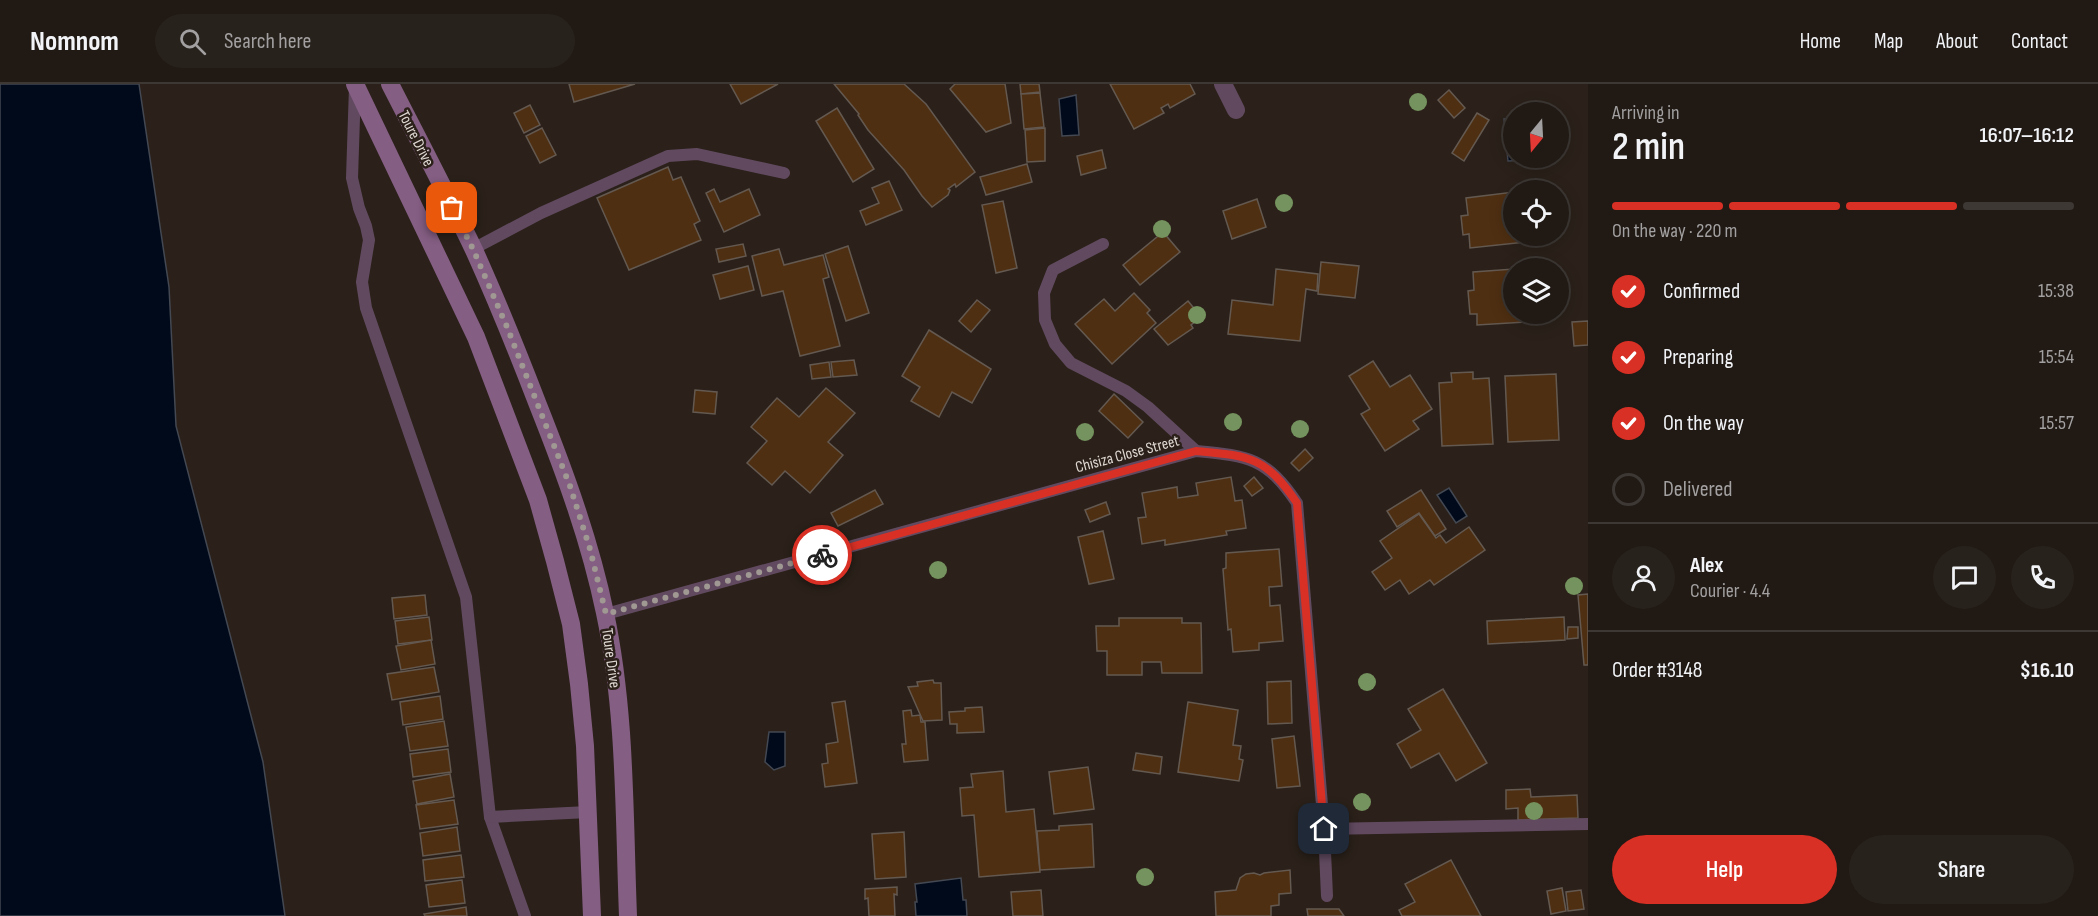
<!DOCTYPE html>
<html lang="en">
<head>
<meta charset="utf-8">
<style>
  :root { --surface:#201914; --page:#28221d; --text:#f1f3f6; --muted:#a2a0a0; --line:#3d3834; --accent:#d93025 }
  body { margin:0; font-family:"Sofia Sans Condensed",sans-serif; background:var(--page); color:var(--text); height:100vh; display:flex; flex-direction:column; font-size:22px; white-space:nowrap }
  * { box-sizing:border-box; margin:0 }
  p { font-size:20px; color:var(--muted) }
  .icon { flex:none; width:33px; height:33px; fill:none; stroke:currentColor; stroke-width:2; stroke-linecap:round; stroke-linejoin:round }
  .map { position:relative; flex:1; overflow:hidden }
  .side { display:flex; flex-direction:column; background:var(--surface); width:510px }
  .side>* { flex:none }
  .needle { width:39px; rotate:198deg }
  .buttons { position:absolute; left:1503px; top:18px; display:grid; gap:12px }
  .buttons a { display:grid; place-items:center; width:66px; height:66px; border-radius:50%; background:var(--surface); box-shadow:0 3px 15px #0003,0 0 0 2px var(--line); font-size:30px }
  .pin { position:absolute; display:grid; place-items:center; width:51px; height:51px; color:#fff; margin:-26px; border-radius:12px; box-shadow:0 3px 9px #0006 }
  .courier { position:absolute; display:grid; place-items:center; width:60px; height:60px; margin:-30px; border:4px solid #d93025; border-radius:50%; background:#fff; color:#222; box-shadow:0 2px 8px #0007 }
  .headline em { font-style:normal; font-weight:600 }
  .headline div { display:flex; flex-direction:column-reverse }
  .headline { display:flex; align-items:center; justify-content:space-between; height:102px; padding:0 24px }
  h1 { font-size:39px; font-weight:600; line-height:45px }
  .bar { display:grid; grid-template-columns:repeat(4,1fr); gap:9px 6px; align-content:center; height:72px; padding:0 24px }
  .bar i { height:8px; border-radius:4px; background:var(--line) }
  .bar .active { background:var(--accent) }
  .bar p { grid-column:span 4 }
  .line { display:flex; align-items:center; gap:15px; padding:0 24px; border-top:2px solid var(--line) }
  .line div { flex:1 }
  .round { display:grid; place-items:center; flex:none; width:63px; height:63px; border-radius:32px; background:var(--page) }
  ol { padding:0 24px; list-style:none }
  li { display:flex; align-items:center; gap:18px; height:66px }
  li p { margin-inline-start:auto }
  li .icon { padding:6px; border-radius:50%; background:var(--accent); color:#fff; stroke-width:4 }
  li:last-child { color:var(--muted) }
  li i { width:33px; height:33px; border:3px solid var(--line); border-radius:50% }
  .primary-button { display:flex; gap:12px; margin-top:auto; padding:12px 24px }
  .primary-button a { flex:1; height:69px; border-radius:36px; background:var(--accent); color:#fff; font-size:24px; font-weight:600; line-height:69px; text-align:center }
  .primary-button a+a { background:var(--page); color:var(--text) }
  header { display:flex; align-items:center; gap:36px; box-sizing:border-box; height:84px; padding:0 30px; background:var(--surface); border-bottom:2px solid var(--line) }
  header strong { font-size:28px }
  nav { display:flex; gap:33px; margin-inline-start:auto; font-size:21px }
  .search { width:420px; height:54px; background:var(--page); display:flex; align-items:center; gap:15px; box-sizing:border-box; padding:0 21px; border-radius:33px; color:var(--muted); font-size:22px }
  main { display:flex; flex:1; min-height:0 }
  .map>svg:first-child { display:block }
</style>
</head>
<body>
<header>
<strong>Nomnom</strong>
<div class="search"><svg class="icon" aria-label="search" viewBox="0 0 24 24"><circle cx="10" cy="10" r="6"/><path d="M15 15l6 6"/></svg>Search here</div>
<nav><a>Home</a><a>Map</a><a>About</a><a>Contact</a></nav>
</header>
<main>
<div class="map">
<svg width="1588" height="832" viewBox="0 0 1588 832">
  <rect width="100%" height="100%" fill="#2b211a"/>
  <!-- water -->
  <g fill="#000a1a" stroke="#434852" stroke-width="1.5">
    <polygon points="0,0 139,0 169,203 176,342 263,678 285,832 0,832"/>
    <polygon points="1076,11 1079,51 1062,52 1059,15"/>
    <polygon points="1513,34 1514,74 1529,74 1530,76 1508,77 1504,35"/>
    <polygon points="1449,404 1467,432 1456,439 1437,411"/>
    <polygon points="769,648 785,648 785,682 774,686 765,678"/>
    <polygon points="961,794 963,816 966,816 967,832 916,832 915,818 917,818 915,800"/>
  </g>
  <!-- building -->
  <g fill="#4f2f12" stroke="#645950" stroke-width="1.5">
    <polygon points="569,0 635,0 574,18"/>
    <polygon points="730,0 778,0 741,20"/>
    <polygon points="834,0 904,0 926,20 975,88 956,103 955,100 948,105 950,106 948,111 932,123 922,112 904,86 868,46 858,31 859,30"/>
    <polygon points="955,0 1005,0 1011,39 986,48 950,5"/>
    <polygon points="1020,0 1039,0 1040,8 1021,10"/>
    <polygon points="1110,0 1190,0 1195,10 1170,24 1168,20 1161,24 1164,29 1134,45"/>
    <polygon points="1449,6 1465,24 1454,34 1438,16"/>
    <polygon points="1040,9 1044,43 1024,45 1021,10"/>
    <polygon points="530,21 540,41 524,49 514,29"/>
    <polygon points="837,24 874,85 853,98 816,37"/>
    <polygon points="1477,29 1489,36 1464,77 1452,69"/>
    <polygon points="542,44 556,71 540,79 526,52"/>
    <polygon points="1045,44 1045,77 1027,78 1025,46"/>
    <polygon points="1102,66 1106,84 1081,91 1077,72"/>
    <polygon points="1027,80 1032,98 986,111 980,93"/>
    <polygon points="668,83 673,96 681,93 700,137 694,140 701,156 629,186 597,114"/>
    <polygon points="889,97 902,126 866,141 860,127 879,119 872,104"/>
    <polygon points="714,105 720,118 749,105 760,131 724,148 706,109"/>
    <polygon points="1514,108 1514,152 1535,152 1536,157 1470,164 1469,150 1463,151 1461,132 1468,131 1466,114"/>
    <polygon points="1257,115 1266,143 1232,155 1223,127"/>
    <polygon points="1003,117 1017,184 996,189 982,121"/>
    <polygon points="1163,148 1180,168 1140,201 1123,181"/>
    <polygon points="743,160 746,172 719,178 716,165"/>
    <polygon points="848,162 869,229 846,237 825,170"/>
    <polygon points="779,165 784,181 823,171 829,193 823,195 840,262 800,272 783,207 762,212 752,172"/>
    <polygon points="1321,178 1359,182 1355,214 1318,210"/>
    <polygon points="748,182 754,206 720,215 713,191"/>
    <polygon points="1276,185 1318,190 1317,207 1306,205 1300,257 1228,250 1232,216 1273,221"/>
    <polygon points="1514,185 1514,230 1540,230 1541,237 1477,241 1477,230 1470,230 1468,207 1474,206 1473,188"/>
    <polygon points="1134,209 1150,226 1147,229 1156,239 1112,280 1075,240 1104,215 1115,227"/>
    <polygon points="977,216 990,226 971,248 959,237"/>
    <polygon points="1188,217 1201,233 1191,241 1193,244 1168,261 1154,245"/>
    <polygon points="1588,237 1588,261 1574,262 1572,238"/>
    <polygon points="929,246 991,285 972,319 952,308 939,333 911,317 920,303 902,292"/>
    <polygon points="854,276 857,291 833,293 831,278"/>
    <polygon points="1373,277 1390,303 1410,291 1432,325 1413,337 1419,345 1385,367 1361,330 1370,325 1349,292"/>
    <polygon points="829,278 831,293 812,295 810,281"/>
    <polygon points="1473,288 1473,295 1489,294 1493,360 1442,362 1439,299 1452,298 1451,289"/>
    <polygon points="1556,290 1559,356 1508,358 1505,292"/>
    <polygon points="826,304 855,329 828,358 843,371 810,409 785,387 772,401 747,379 767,357 751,343 777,314 799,333"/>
    <polygon points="695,306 717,308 715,330 693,328"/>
    <polygon points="1114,310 1143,338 1128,354 1099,327"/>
    <polygon points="1305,365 1313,374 1299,387 1291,379"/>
    <polygon points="1231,393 1235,417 1242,416 1246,444 1226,447 1227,451 1165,461 1165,456 1142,460 1138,434 1146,433 1142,409 1177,403 1178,414 1198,411 1196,399"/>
    <polygon points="1254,393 1263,404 1252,412 1244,402"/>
    <polygon points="875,406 883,420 838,442 831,429"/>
    <polygon points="1421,406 1446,445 1435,452 1419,429 1397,443 1387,427"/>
    <polygon points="1106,418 1110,430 1090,438 1085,426"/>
    <polygon points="1419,430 1436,454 1440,451 1446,459 1469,443 1485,466 1434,501 1430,496 1409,510 1400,496 1385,506 1372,488 1392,474 1380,457"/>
    <polygon points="1103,447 1114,495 1089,500 1078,453"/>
    <polygon points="1279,465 1282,502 1269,503 1270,522 1280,521 1283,557 1259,559 1259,566 1233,568 1231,545 1228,546 1224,498 1223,485 1226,484 1226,469"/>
    <polygon points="1588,510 1588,581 1584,581 1578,511"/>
    <polygon points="425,511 427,531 394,535 392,514"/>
    <polygon points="429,533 432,556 398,560 395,537"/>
    <polygon points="1564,533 1565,556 1488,560 1487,537"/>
    <polygon points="1119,534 1182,534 1182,539 1201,539 1202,589 1162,589 1161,578 1142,578 1142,591 1107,591 1107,567 1097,567 1096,542 1119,542"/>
    <polygon points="1568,543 1578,543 1578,554 1567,555"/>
    <polygon points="431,556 435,580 401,586 396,562"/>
    <polygon points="434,583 439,608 392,616 387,590"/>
    <polygon points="933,596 934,599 941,599 942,636 923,637 908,603 918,602 917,598"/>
    <polygon points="1291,597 1292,639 1268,640 1267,598"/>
    <polygon points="1443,605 1487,679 1456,697 1439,669 1411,684 1397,660 1421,646 1408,625"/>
    <polygon points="440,612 443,635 403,641 400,618"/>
    <polygon points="845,617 857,699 825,703 822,680 828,679 826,660 838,658 832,619"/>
    <polygon points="1188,618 1238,626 1233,661 1241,662 1239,675 1243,676 1239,697 1178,688"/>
    <polygon points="982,623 984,648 957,649 957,640 950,640 949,628 965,627 965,624"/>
    <polygon points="911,626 912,632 920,631 921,638 925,638 928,676 904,678 902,660 906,660 903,627"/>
    <polygon points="444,637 448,662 410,667 406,643"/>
    <polygon points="1294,652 1300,702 1277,704 1272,655"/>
    <polygon points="448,665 451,688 413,693 410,670"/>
    <polygon points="1136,669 1162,673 1160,690 1133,686"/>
    <polygon points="1088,683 1094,725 1054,730 1049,688"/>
    <polygon points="1003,687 1006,728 1034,725 1040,788 979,793 974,731 962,732 960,704 973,703 971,690"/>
    <polygon points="450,690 454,713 417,720 413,697"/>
    <polygon points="1530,705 1531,713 1577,711 1578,734 1518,736 1518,724 1506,725 1506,706"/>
    <polygon points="454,716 458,740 420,745 416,721"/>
    <polygon points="1092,740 1094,783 1040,786 1037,747 1059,746 1059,742"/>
    <polygon points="457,743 460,767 423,772 420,749"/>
    <polygon points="904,748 906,793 875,795 872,750"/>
    <polygon points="461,771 464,793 425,797 423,776"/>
    <polygon points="1451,776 1481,832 1402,832 1399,826 1415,818 1405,800"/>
    <polygon points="1290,786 1291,809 1279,810 1279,821 1271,822 1271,832 1216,832 1215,808 1236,806 1240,794 1246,790 1254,789 1260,791 1264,789"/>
    <polygon points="462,796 465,819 429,823 426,801"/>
    <polygon points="897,803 897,811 894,810 895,832 869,832 868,814 865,815 865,805"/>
    <polygon points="1562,804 1566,827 1551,830 1547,807"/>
    <polygon points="1041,806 1043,832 1013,832 1011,808"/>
    <polygon points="1581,806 1584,825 1568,827 1566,808"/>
    <polygon points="466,823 467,832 425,832 424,830"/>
    <polygon points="1307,825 1339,825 1344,832 1308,832"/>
  </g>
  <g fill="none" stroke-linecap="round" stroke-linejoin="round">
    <!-- service -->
    <g stroke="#614a60" stroke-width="12">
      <polyline points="355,3 352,94 359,124 366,142 369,156 362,198 366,224 466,513 490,733 525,832"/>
      <polyline points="1103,160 1053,186 1044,209 1045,236 1055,260 1071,279 1126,307 1148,323 1196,367"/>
      <polyline points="473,165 541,129 668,72 697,70 784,89"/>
      <path d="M606,530L1196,367C1248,372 1266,373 1297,419L1324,745L1327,812"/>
      <polyline points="490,733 588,728"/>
      <polyline points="1324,745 1588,740"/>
    </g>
    <!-- minor -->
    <polyline stroke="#614a60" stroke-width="18" points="1223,0 1236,26"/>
    <!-- secondary -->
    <g stroke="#845e83" stroke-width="18">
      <polyline points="355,0 476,253 538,416 555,477 571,540 579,600 585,662 592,832"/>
      <path d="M390,0C418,55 447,110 474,166C497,217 518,269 538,321C565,389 590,457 605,529C626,628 624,731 628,832"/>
    </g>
  </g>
  <!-- trees -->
  <g fill="#74935e">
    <circle cx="1418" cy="18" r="9"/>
    <circle cx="1284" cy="119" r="9"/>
    <circle cx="1162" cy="145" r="9"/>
    <circle cx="1197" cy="231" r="9"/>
    <circle cx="1233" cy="338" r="9"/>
    <circle cx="1300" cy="345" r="9"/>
    <circle cx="1085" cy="348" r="9"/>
    <circle cx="938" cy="486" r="9"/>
    <circle cx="1574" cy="502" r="9"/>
    <circle cx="1367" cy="598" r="9"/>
    <circle cx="1362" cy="718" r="9"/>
    <circle cx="1534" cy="727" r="9"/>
    <circle cx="1145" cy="793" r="9"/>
  </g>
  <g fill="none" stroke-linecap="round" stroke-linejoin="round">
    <!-- done -->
    <polyline stroke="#a09892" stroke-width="6" stroke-dasharray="0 10.8" points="452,124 473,165 507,243 570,402 590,465 606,530 822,471"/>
    <!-- route -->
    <path stroke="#d93025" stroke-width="8" d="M822,471L1196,367C1249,372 1265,372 1297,419L1324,745"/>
  </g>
  <g text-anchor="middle" stroke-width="5" stroke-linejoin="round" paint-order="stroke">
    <!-- street labels -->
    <g font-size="16" fill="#dfd8d3" stroke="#2b211a">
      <text transform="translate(417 54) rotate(63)" y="6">Toure Drive</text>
      <text transform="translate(1127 369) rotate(-15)" y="6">Chisiza Close Street</text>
      <text transform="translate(612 574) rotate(82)" y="6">Toure Drive</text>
    </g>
  </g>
</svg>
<div class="buttons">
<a><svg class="needle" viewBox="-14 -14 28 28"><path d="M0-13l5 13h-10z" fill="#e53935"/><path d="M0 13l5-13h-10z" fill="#a2a0a0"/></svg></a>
<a><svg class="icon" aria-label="locate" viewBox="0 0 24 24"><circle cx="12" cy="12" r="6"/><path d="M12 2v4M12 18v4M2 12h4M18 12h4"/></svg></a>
<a><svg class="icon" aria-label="layers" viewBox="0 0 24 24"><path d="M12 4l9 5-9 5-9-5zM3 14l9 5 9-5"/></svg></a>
</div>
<div class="pin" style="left:452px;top:124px;background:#ea580c"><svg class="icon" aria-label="bag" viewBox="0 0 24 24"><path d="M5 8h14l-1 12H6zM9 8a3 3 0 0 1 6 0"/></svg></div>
<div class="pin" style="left:1324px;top:745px;background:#1f2937"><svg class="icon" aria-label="home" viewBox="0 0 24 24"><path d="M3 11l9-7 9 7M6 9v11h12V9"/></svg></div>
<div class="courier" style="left:822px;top:471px"><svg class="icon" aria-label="bike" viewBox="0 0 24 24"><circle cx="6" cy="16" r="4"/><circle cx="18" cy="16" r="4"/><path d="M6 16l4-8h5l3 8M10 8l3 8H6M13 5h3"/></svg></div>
</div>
<section class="side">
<div class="headline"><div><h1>2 min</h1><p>Arriving in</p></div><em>16:07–16:12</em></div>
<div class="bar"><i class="active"></i><i class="active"></i><i class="active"></i><i></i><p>On the way · 220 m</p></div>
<ol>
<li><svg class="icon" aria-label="check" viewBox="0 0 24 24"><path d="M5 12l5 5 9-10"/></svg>Confirmed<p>15:38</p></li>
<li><svg class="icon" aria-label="check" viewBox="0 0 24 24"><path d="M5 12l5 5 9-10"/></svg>Preparing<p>15:54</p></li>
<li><svg class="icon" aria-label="check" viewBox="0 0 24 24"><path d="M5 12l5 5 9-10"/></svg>On the way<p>15:57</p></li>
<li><i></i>Delivered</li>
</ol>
<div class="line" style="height:108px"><a class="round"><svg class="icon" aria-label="person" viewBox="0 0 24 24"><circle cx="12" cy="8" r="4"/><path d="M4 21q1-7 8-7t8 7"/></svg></a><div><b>Alex</b><p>Courier · 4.4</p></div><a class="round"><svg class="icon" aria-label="chat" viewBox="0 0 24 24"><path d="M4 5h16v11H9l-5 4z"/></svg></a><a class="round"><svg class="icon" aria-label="phone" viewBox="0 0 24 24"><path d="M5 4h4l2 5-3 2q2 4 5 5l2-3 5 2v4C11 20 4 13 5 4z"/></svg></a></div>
<div class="line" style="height:78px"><div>Order #3148</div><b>$16.10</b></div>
<div class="primary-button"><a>Help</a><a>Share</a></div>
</section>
</main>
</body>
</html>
